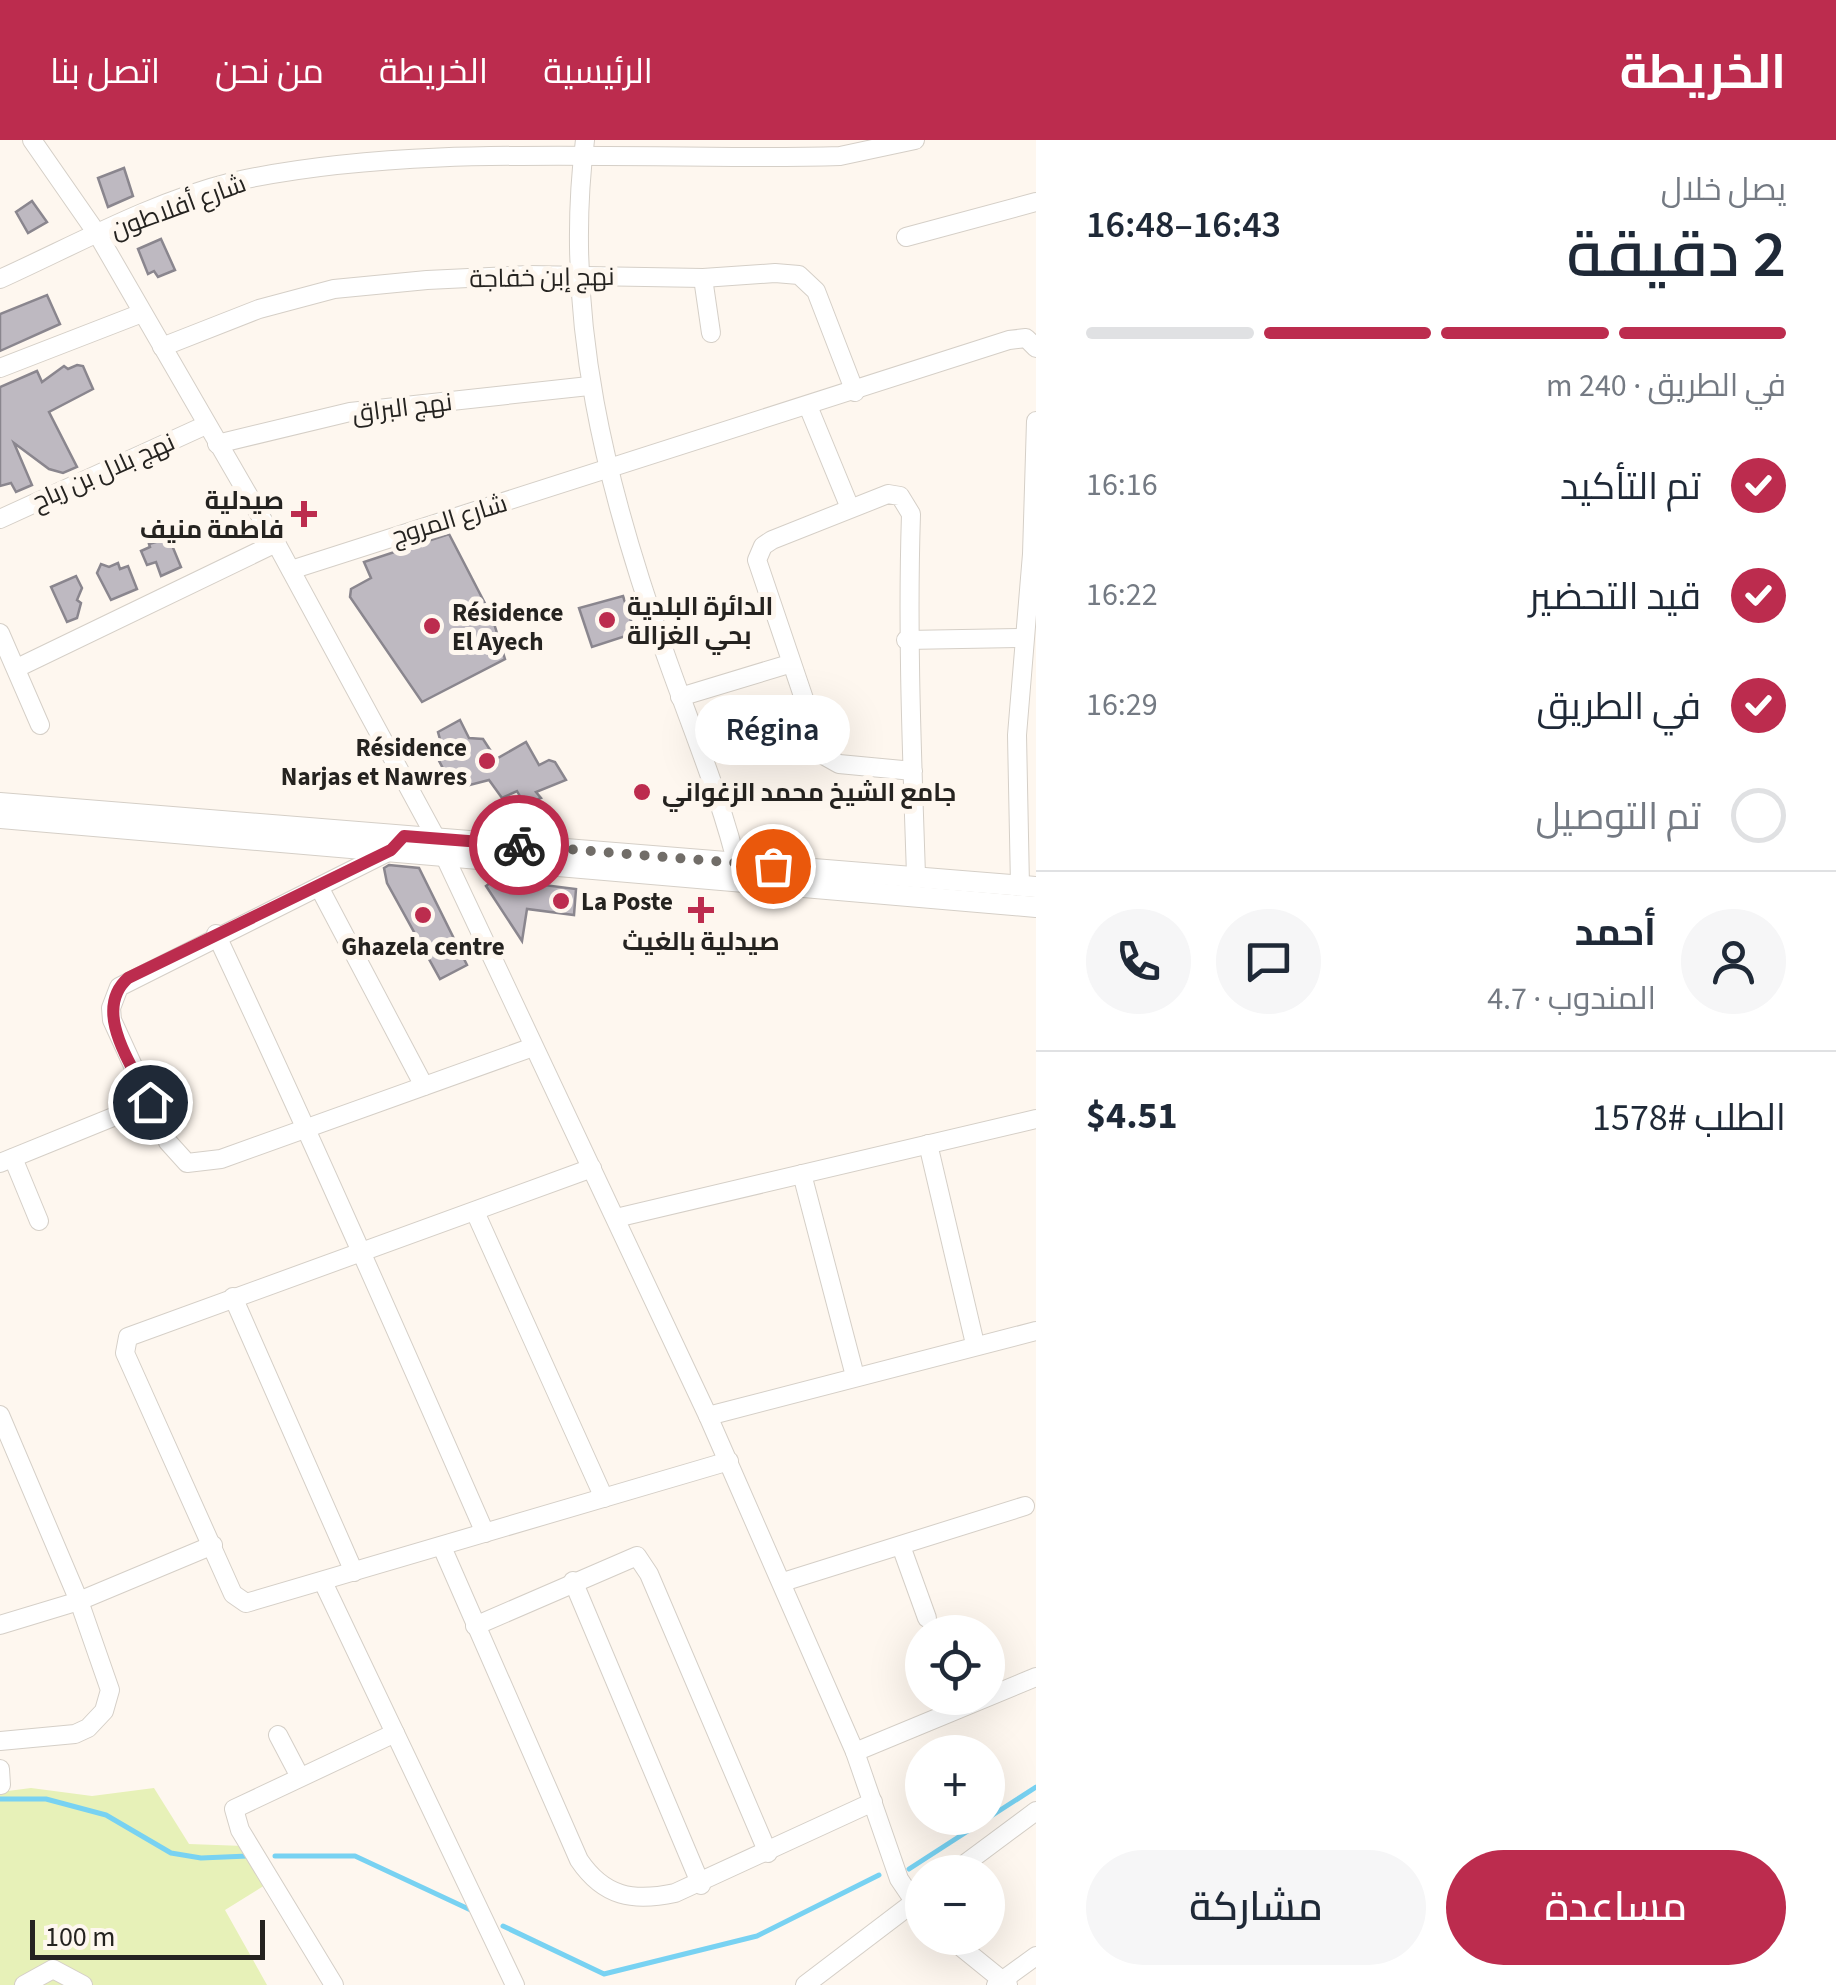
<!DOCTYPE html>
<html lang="ar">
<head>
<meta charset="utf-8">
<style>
  :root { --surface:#fff; --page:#f6f6f7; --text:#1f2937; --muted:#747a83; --line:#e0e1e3; --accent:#bc2c4e }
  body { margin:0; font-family:"Source Sans 3",Cairo,sans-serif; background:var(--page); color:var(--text); direction:rtl; height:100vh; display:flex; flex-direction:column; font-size:38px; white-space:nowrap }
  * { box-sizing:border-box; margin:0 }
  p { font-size:32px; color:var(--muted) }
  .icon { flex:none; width:55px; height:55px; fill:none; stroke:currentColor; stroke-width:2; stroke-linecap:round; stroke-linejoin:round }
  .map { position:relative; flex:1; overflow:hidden; direction:ltr }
  .drawer { display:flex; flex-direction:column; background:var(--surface); width:800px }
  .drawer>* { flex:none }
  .fabs { position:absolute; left:905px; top:1475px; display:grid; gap:20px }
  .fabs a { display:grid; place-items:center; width:100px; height:100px; border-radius:50%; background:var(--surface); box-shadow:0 10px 40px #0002; font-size:50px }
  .scale { position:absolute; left:30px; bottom:25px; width:235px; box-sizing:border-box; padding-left:10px; border:5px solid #252320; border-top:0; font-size:28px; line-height:35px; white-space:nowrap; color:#252320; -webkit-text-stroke:8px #fef7ef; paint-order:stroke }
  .pin { position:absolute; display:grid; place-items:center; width:85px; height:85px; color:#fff; margin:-42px; border:5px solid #fff; border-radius:50%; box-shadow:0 2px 10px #0007 }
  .courier { position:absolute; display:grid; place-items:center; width:100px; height:100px; margin:-50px; border:8px solid #bc2c4e; border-radius:50%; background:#fff; color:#222; box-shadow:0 2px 12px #0007 }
  .bubble { position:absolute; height:70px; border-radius:35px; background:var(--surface); box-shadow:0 10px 40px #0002; font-size:32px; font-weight:600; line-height:70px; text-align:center; direction:rtl }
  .summary em { font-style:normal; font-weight:600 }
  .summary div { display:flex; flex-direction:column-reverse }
  .summary { display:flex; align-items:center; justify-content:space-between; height:170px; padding:0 50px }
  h1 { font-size:65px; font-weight:600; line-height:75px }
  .bar { display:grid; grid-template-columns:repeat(4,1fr); gap:15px 10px; align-content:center; height:120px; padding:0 50px }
  .bar i { height:12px; border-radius:8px; background:var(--line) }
  .bar .on { background:var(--accent) }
  .bar p { grid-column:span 4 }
  .line { display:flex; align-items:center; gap:25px; padding:0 50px; border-top:2px solid var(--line) }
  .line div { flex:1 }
  .round { display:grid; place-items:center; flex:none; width:105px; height:105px; border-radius:52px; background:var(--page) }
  ol { padding:0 50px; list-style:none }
  li { display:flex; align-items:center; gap:30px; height:110px }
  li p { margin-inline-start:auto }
  li .icon { padding:10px; border-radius:50%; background:var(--accent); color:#fff; stroke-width:4 }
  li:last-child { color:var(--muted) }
  li i { width:55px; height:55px; border:5px solid var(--line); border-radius:50% }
  .action { display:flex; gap:20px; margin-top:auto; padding:20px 50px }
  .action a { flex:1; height:115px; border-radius:60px; background:var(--accent); color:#fff; font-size:40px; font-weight:600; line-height:115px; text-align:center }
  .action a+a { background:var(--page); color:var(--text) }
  header { display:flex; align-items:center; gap:60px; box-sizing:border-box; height:140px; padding:0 50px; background:var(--accent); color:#fff }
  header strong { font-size:48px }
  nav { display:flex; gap:55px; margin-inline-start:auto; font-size:35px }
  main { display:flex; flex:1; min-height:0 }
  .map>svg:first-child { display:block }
</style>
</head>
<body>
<header>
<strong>الخريطة</strong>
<nav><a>الرئيسية</a><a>الخريطة</a><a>من نحن</a><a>اتصل بنا</a></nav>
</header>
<main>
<section class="drawer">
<div class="summary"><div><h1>2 دقيقة</h1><p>يصل خلال</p></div><em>16:43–16:48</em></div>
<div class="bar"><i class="on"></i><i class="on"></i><i class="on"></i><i></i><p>في الطريق · 240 m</p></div>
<ol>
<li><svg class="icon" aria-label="check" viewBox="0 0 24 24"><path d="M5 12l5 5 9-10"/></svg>تم التأكيد<p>16:16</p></li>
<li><svg class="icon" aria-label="check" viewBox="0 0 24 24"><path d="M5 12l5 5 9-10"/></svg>قيد التحضير<p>16:22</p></li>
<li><svg class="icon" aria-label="check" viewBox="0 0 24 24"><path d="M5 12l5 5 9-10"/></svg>في الطريق<p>16:29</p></li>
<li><i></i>تم التوصيل</li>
</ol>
<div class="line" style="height:180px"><a class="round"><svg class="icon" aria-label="person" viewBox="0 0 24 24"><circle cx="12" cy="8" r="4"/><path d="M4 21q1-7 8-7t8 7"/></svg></a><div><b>أحمد</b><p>المندوب · 4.7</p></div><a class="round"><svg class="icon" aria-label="chat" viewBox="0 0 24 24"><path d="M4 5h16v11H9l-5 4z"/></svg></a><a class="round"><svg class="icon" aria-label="phone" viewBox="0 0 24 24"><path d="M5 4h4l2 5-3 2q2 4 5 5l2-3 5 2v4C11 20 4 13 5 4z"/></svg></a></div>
<div class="line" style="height:130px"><div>الطلب #1578</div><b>$4.51</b></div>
<div class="action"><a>مساعدة</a><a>مشاركة</a></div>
</section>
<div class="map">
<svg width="1036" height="1845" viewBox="0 0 1036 1845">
  <rect width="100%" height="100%" fill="#fef7ef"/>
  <!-- green -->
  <polygon fill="#e7f1b8" points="31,1648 92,1656 154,1648 189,1704 244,1706 265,1745 225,1770 267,1845 0,1845 0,1652"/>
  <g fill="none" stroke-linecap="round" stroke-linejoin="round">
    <!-- stream -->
    <g stroke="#78d2f2" stroke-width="5">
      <polyline points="0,1659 46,1659 106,1675 171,1713 201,1718 248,1716"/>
      <polyline points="275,1716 355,1716 475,1772"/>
      <polyline points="909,1729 1036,1647"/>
      <polyline points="503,1786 604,1834 757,1796 879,1735"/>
    </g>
  </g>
  <!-- building -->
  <g fill="#beb9c1" stroke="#8a868e" stroke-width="2.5">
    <polygon points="124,28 133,56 108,67 98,38"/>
    <polygon points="32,61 47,82 28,93 16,72"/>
    <polygon points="161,99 175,130 158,137 154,131 148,134 138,109"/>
    <polygon points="47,155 60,184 0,211 0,174"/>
    <polygon points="77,225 83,226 93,249 49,272 77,327 63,333 49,329 14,303 32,345 16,352 11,343 0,346 0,247 37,231 42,242 64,226 68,229"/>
    <polygon points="449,394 492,477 505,519 422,562 350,457 351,449 371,438 364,422"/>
    <polygon points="169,398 181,427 161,436 156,422 147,425 141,411 150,407 149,404"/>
    <polygon points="118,423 120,429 128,426 137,449 111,460 97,433 101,424 109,427"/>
    <polygon points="76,436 82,448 77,460 81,463 77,478 67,482 51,447"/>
    <polygon points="623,456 635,493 592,507 579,468"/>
    <polygon points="460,580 469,598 483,599 496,619 526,602 539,625 549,620 555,622 566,640 536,652 541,658 525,665 517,651 502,658 489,640 466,646 448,638 437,617 443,610 438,592"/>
    <polygon points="389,725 419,728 467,825 440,839 387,743 384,728"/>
    <polygon points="495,739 576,749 574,775 527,769 522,801 486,746"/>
  </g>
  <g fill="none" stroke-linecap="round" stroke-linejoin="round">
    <!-- minor casing -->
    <g stroke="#d5cfc7" stroke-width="20">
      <g id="minor">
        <polyline points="32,0 98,95 276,403 436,698 708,1276 855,1612 899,1739 922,1773"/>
        <path d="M585,0C562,178 607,350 666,516C691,587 722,660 739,733"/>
        <polyline points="906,97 1036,62"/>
        <polyline points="703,138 711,193"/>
        <path d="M0,139C75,105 152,62 232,42C420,0 645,22 840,16L915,0"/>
        <polyline points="162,207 259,169 334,149 427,140 529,135 703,138 775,133 799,135 816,151 855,252"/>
        <polyline points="0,228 142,173"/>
        <polyline points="808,266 850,368"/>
        <polyline points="217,304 350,272 589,246"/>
        <polyline points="0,379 206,285"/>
        <polyline points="291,430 1009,200 1026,198 1036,208"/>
        <polyline points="0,493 40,585"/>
        <polyline points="906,500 1022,498"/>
        <polyline points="17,528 276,403"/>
        <polyline points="680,557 789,524"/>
        <path d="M913,631L839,624L823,615L757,420L763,406L772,400L888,354L900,356L911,374C907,495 912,614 916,735"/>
        <polyline points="390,711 119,847 111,868 112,880 168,1002 187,1023 221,1019 533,907"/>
        <polyline points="1020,746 1017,595 1032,414 1036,281"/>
        <polyline points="319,747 424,946"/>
        <path d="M216,794C309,992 397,1192 485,1393"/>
        <polyline points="928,1004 975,1204"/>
        <polyline points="13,1018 39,1081"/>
        <polyline points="0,1023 150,962"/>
        <polyline points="592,1028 128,1197 125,1213 233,1454 246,1463 729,1321"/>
        <polyline points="802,1034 855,1236"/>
        <polyline points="476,1074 604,1358"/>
        <polyline points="616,1078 1036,979"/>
        <polyline points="233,1157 354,1432"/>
        <polyline points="0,1275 79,1461 110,1550 104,1571 88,1588 75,1594 0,1601"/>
        <polyline points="708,1276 1036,1191"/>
        <polyline points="901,1406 927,1478"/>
        <path d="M442,1407L579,1720C604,1757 633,1762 675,1753L873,1662"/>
        <polyline points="573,1441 701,1745"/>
        <polyline points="323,1442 515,1845"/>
        <polyline points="783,1442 1025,1366"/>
        <polyline points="0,1485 79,1461 213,1405"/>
        <polyline points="475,1486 637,1416 649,1434 768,1713"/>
        <polyline points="278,1595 300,1637"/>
        <polyline points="855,1612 1036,1537"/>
        <polyline points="0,1629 1,1645"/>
        <polyline points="954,1732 1036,1671"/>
        <polyline points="950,1798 1008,1845"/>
        <polyline points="24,1845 53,1829 83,1845"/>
        <polyline points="334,1845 240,1690 234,1669 395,1593"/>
        <polyline points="805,1845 922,1756"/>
        <polyline points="996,1845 1036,1816"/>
      </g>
    </g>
    <!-- tertiary casing -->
    <g stroke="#d5cfc7" stroke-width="22">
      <g id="tertiary">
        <polyline points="0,663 1036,747"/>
        <polyline points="0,678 1036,767"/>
      </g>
    </g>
    <!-- minor -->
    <use href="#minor" stroke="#fff" stroke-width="18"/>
    <!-- tertiary -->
    <use href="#tertiary" stroke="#fff" stroke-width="20"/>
  </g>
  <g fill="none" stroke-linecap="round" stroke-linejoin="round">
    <!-- done -->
    <polyline stroke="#716d68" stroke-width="10" stroke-dasharray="0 18" points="519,705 773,726"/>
    <!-- route -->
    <path stroke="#bc2c4e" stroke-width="12" d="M150,962C133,926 91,871 128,838L391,710L404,696L519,705"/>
  </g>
  <!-- markers -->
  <g fill="#bc2c4e" stroke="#fef7ef" stroke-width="4">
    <path d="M299 359h10v10h10v10h-10v10h-10v-10h-10v-10h10z"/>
    <circle cx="607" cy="480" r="10"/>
    <circle cx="432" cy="486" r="10"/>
    <circle cx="487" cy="621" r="10"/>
    <circle cx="642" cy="652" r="10"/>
    <circle cx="561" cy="761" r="10"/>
    <path d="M696 755h10v10h10v10h-10v10h-10v-10h-10v-10h10z"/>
    <circle cx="423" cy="775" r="10"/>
  </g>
  <g text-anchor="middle" stroke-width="10" stroke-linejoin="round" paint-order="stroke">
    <!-- street labels -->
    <g font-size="25" fill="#252320" stroke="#fef7ef">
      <text transform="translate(178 66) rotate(-20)" y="9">شارع أفلاطون</text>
      <text transform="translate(542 137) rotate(-1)" y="9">نهج إبن خفاجة</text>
      <text transform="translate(402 267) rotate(-7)" y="9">نهج البراق</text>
      <text transform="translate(103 331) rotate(-24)" y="9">نهج بلال بن رباح</text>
      <text transform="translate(449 379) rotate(-17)" y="9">شارع المروج</text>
    </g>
    <!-- poi labels -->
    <g font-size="25" font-weight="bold" fill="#252320" stroke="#fef7ef" text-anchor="start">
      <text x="284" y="369" text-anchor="end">صيدلية<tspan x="284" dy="29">فاطمة منيف</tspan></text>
      <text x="627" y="475">الدائرة البلدية<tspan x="627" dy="29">بحي الغزالة</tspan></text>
      <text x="452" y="481">Résidence<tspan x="452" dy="29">El Ayech</tspan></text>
      <text x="467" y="616" text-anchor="end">Résidence<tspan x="467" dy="29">Narjas et Nawres</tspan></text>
      <text x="662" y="661">جامع الشيخ محمد الزغواني</text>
      <text x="581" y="770">La Poste</text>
      <text x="701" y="810" text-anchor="middle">صيدلية بالغيث</text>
      <text x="423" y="815" text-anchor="middle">Ghazela centre</text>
    </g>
  </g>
</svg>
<div class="fabs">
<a><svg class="icon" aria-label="locate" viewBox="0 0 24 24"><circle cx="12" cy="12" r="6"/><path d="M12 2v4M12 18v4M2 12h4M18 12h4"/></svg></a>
<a>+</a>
<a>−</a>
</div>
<div class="scale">100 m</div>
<div class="pin" style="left:773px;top:726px;background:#ea580c"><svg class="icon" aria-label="bag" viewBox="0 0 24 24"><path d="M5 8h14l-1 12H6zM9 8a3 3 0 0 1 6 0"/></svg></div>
<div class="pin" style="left:150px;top:962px;background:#1f2937"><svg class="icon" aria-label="home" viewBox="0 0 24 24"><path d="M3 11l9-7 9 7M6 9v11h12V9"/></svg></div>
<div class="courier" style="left:519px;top:705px"><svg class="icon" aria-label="bike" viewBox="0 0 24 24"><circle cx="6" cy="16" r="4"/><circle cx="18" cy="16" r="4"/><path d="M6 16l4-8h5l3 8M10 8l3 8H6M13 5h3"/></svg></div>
<div class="bubble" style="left:695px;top:555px;width:155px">Régina</div>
</div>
</main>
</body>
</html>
